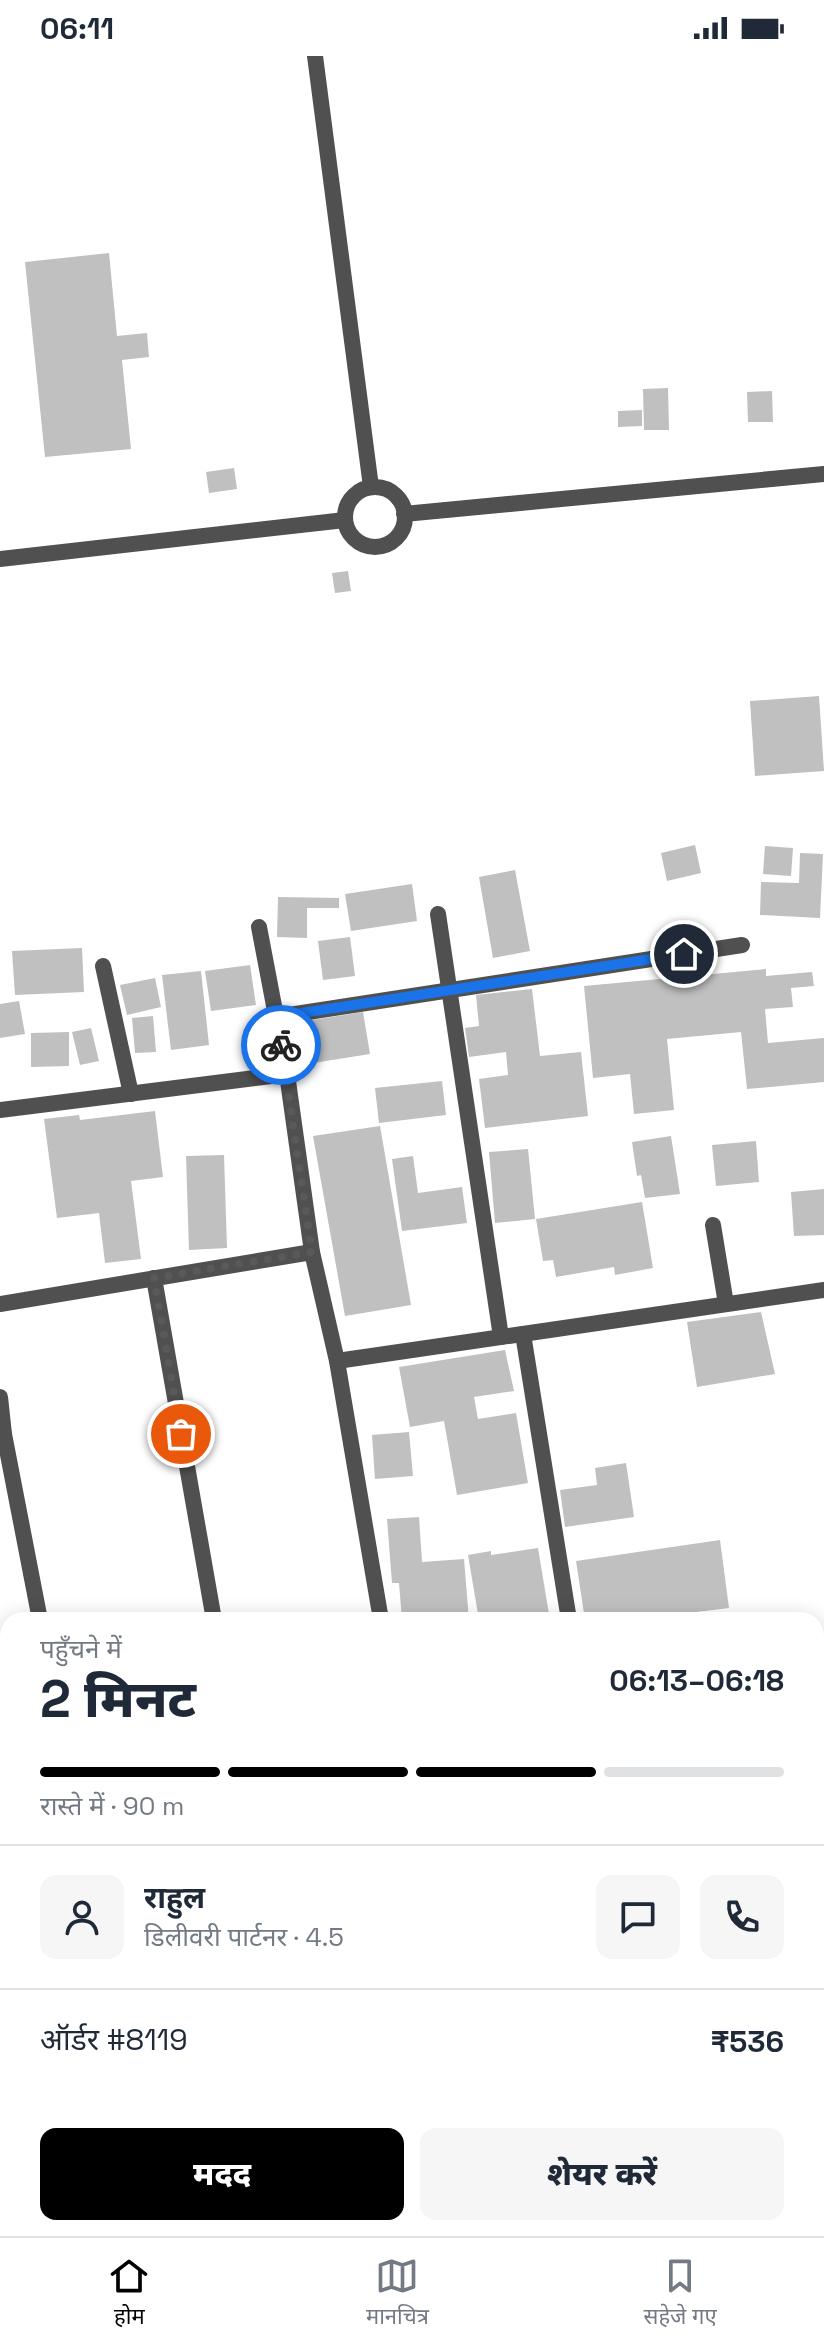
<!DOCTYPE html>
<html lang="hi">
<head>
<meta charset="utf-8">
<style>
  :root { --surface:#fff; --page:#f6f6f7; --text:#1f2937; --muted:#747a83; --line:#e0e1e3; --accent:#000 }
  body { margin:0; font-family:"Space Grotesk","Noto Sans Devanagari",sans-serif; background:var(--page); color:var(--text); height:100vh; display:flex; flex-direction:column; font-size:30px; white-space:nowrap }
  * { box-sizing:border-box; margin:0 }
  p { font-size:26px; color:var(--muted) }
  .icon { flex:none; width:44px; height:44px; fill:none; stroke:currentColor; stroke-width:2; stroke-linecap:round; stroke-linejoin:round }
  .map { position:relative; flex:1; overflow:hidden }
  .drawer { position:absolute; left:0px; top:1556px; width:824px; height:624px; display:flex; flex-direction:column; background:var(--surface); border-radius:24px 24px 0 0; box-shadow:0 4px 20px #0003 }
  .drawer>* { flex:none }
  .pin { position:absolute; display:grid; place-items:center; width:68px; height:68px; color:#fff; margin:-34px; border:4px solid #fff; border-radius:50%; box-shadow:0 2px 8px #0007 }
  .courier { position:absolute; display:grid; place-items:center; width:80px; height:80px; margin:-40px; border:6px solid #1a73e8; border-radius:50%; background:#fff; color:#222; box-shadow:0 2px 10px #0007 }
  .summary em { font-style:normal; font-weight:800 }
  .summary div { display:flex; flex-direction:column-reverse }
  .summary { display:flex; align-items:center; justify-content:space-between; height:136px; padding:0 40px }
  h1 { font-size:52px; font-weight:800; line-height:60px }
  .bar { display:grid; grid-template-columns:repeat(4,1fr); gap:12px 8px; align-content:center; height:96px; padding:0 40px }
  .bar i { height:10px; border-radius:6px; background:var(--line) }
  .bar .selected { background:var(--accent) }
  .bar p { grid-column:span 4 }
  .line { display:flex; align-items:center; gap:20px; padding:0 40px; border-top:2px solid var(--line) }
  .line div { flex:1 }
  .round { display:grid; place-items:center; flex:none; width:84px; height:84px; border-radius:16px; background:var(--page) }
  .button { display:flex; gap:16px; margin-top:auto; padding:16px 40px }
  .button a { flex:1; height:92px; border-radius:16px; background:var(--accent); color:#fff; font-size:32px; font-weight:800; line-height:92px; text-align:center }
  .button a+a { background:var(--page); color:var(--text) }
  .status { display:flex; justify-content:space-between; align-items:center; height:56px; padding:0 40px; background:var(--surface); direction:ltr }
  .status svg { height:22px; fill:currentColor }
  .tabs { display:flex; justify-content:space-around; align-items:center; height:112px; border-top:2px solid var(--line); background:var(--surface); font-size:22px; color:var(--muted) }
  .tabs a { display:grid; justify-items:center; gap:4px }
  .tabs .selected { color:var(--accent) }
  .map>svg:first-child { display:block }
</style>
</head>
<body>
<div class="status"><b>06:11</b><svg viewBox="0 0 49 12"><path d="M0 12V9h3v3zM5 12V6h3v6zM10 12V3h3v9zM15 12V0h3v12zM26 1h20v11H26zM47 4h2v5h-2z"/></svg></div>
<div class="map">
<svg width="824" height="2180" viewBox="0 0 824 2180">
  <rect width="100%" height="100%" fill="#fff"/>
  <!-- building -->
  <g fill="#c0c0c0">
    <polygon points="109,197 117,280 147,277 149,301 122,304 131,393 45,401 25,206"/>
    <polygon points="668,332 669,374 644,374 643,333"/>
    <polygon points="772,335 773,366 748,366 747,336"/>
    <polygon points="642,354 642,370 618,371 618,355"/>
    <polygon points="234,412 237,433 209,437 206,416"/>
    <polygon points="348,515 351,535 335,537 332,517"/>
    <polygon points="819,640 824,715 755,720 750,645"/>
    <polygon points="695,789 701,817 667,825 661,797"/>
    <polygon points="765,790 793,792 791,820 763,818"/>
    <polygon points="800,797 823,798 820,862 760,859 761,826 799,827"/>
    <polygon points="515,814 530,895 493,902 479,821"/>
    <polygon points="412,828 417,865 351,875 345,838"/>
    <polygon points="278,841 339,842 339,852 307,852 307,882 277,881"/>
    <polygon points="350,881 355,920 323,924 318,885"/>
    <polygon points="82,892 84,936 15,939 12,895"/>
    <polygon points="250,909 256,949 211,955 205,915"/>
    <polygon points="766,913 766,920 812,916 814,930 791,932 793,951 765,953 768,987 824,982 824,1026 747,1033 741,976 667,983 674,1054 634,1058 630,1018 593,1022 584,930"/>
    <polygon points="201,915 209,989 171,994 162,919"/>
    <polygon points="155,922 161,951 127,959 120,929"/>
    <polygon points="532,933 540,1000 581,996 588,1060 485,1072 479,1023 508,1019 506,996 469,1001 465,972 479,970 476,939"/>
    <polygon points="19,945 25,978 0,982 0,948"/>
    <polygon points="363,956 370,998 307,1008 300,966"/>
    <polygon points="153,960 156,996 135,997 132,962"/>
    <polygon points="91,972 99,1005 80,1009 72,976"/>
    <polygon points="69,976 69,1010 31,1011 31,977"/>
    <polygon points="442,1025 446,1059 379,1067 375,1032"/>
    <polygon points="155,1055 163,1121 131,1125 141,1203 105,1207 99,1157 57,1162 44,1063 79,1059 80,1064"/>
    <polygon points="380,1070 411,1249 345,1260 313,1080"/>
    <polygon points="671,1080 680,1138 645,1142 641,1119 637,1120 632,1086"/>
    <polygon points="756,1085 759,1126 716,1130 712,1089"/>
    <polygon points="528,1093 535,1163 495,1167 489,1096"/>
    <polygon points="224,1099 227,1192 189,1194 186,1100"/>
    <polygon points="413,1100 418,1137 462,1131 467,1167 402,1175 392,1103"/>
    <polygon points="824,1133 824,1179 794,1180 791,1136"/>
    <polygon points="642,1146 653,1212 615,1219 614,1211 556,1221 553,1204 543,1205 536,1163"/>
    <polygon points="761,1256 775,1318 697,1331 687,1266"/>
    <polygon points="505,1294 514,1335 474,1341 478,1363 516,1357 528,1427 457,1439 444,1365 410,1371 399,1311"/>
    <polygon points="409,1376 413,1420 375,1423 372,1379"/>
    <polygon points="626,1407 634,1461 565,1471 560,1434 597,1429 595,1412"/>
    <polygon points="419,1461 422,1506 464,1503 469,1564 402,1564 399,1527 392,1527 387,1463"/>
    <polygon points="720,1484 729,1552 696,1556 697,1564 585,1564 576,1505"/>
    <polygon points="538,1492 550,1564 479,1564 468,1499 491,1495 491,1499"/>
    <polygon points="8,1766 8,1806 0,1808 0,1768"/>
    <polygon points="8,1856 8,1897 0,1898 0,1857"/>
    <polygon points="8,1936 8,2069 0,2070 0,1997 4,1997 0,1937"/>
    <polygon points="0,2126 8,2126 8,2172 52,2172 52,2179 0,2180"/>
    <polygon points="222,2172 294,2172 295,2180 223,2180"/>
    <polygon points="389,2172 462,2172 462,2180 350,2180 350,2178"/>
    <polygon points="510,2172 586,2172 587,2180 511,2180"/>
  </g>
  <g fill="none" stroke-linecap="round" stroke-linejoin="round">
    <!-- minor -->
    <g stroke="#505050" stroke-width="16">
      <polyline points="315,0 371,431"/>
      <circle cx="375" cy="461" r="30"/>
      <polyline points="404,458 824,418"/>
      <polyline points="0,503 345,464"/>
      <polyline points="438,858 501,1281"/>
      <polyline points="259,871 287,1018 312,1196"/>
      <polyline points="103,910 131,1038"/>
      <polyline points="276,961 742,889"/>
      <polyline points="0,1054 287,1018"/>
      <polyline points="713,1169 726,1248"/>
      <polyline points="154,1222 214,1564"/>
      <polyline points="0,1248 312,1196 337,1305 824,1234"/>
      <polyline points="523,1278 569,1564"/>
      <polyline points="337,1305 381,1564"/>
      <polyline points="0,1341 4,1378"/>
      <polyline points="0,1379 4,1378 40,1564"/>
      <polyline points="0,1743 8,1742"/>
      <polyline points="0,2113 8,2112"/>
      <polyline points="143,2172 144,2180"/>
      <polyline points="316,2172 317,2180"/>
      <polyline points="482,2172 484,2180"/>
    </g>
  </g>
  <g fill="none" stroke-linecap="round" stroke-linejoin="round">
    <!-- done -->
    <polyline stroke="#595959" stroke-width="8" stroke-dasharray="0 14.4" points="181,1378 154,1222 312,1196 281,989"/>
    <!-- route -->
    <polyline stroke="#1a73e8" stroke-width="10" points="281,989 276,961 684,898"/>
  </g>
</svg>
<div class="pin" style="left:181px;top:1378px;background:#ea580c"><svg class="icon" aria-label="bag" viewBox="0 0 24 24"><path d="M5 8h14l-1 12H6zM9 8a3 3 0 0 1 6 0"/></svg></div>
<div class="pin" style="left:684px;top:898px;background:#1f2937"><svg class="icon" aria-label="home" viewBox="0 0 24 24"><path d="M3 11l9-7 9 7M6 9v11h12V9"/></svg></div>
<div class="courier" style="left:281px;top:989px"><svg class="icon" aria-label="bike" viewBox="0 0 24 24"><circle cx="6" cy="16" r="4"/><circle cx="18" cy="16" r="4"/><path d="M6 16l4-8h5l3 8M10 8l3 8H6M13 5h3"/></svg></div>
<section class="drawer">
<div class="summary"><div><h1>2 मिनट</h1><p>पहुँचने में</p></div><em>06:13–06:18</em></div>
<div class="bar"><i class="selected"></i><i class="selected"></i><i class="selected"></i><i></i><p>रास्ते में · 90 m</p></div>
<div class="line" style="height:144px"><a class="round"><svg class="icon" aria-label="person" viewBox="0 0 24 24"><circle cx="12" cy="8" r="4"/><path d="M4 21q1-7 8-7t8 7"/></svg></a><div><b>राहुल</b><p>डिलीवरी पार्टनर · 4.5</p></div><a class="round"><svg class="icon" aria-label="chat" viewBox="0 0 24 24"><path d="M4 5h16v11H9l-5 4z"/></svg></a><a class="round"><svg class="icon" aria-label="phone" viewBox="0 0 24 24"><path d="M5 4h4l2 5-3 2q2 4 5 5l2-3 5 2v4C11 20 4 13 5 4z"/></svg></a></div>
<div class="line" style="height:104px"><div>ऑर्डर #8119</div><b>₹536</b></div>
<div class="button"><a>मदद</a><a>शेयर करें</a></div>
</section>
</div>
<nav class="tabs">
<a class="selected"><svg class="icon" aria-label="home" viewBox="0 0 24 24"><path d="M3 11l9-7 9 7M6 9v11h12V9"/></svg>होम</a>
<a><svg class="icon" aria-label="map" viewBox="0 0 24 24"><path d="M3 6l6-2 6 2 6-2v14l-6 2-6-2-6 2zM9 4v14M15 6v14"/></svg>मानचित्र</a>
<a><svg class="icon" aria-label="saved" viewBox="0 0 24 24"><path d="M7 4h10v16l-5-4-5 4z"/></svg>सहेजे गए</a>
</nav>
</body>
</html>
